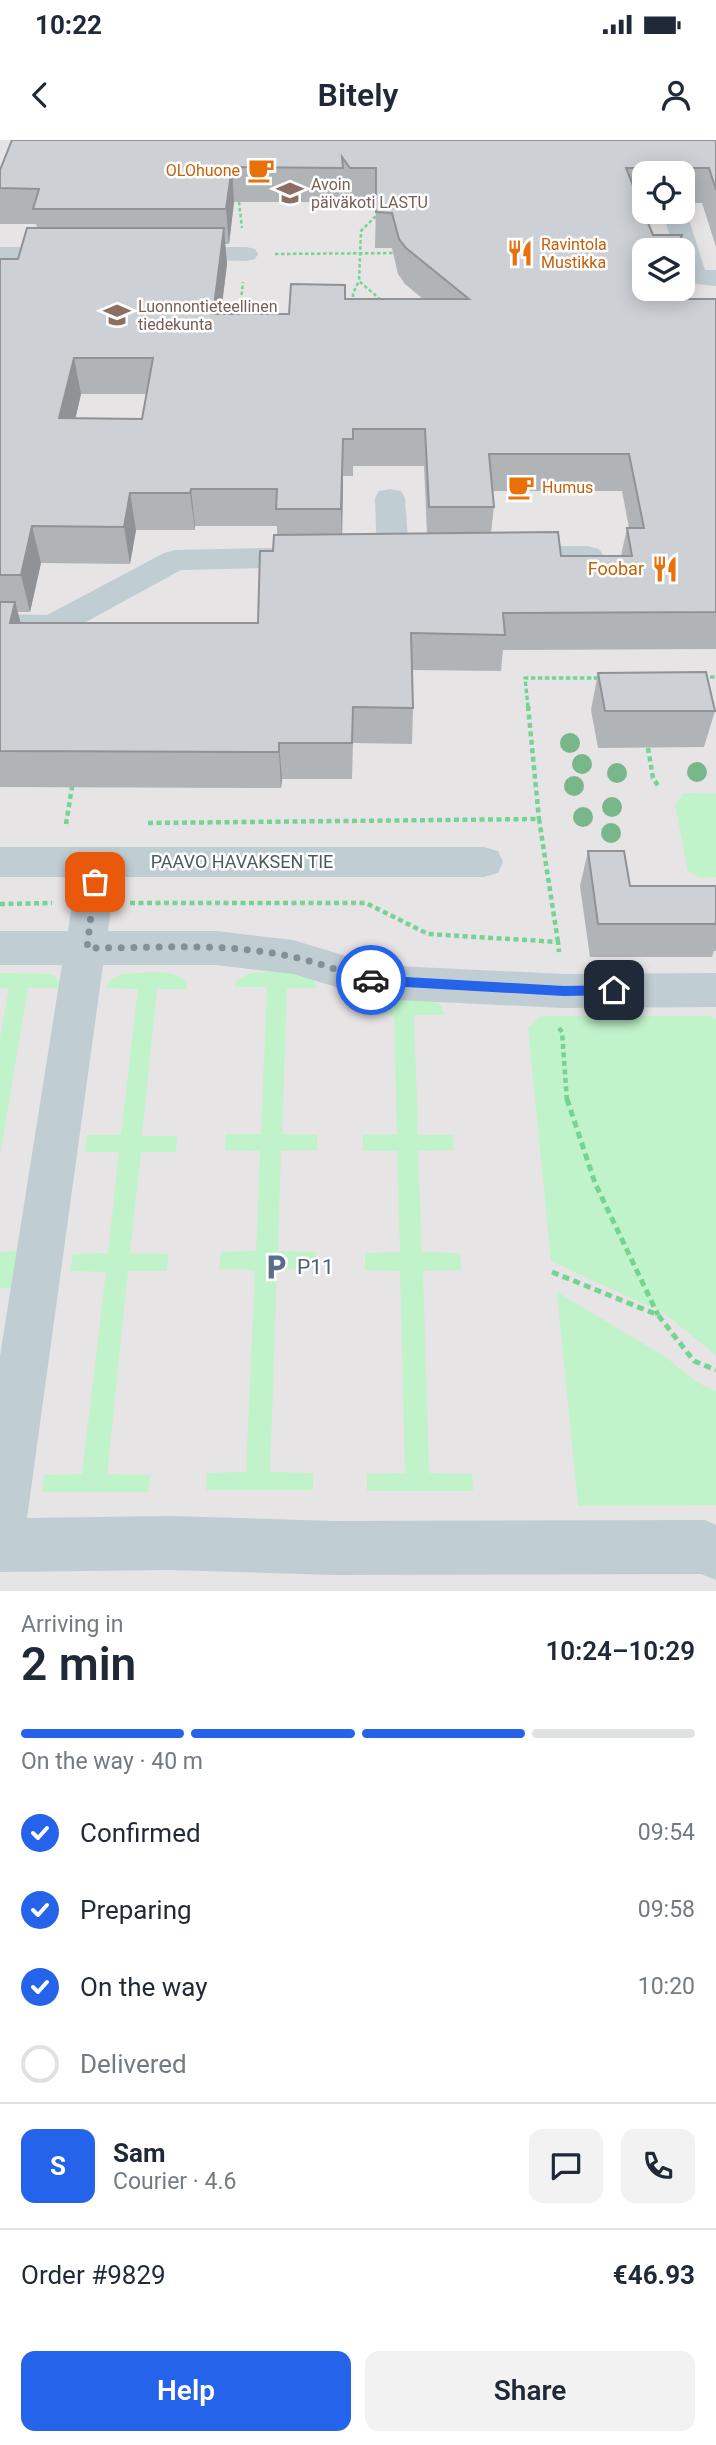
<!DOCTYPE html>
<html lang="en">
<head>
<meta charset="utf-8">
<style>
  :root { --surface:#fff; --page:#f2f2f3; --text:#1f2937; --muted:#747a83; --line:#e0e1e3; --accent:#2563eb }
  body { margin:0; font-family:Roboto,sans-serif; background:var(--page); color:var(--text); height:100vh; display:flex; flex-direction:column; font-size:26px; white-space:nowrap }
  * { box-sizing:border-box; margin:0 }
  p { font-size:23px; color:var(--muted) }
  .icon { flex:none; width:38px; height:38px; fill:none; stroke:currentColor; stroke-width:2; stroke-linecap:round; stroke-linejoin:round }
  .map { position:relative; height:1451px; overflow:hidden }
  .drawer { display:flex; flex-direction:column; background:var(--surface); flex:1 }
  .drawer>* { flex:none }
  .controls { position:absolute; left:632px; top:21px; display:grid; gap:14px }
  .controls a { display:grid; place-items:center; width:63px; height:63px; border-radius:14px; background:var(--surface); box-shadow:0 4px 18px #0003; font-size:35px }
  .pin { position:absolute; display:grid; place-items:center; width:60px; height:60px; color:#fff; margin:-30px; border-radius:14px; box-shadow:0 4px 10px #0006 }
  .courier { position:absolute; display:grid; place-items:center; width:70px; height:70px; margin:-35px; border:5px solid #2563eb; border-radius:50%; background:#fff; color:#222; box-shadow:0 2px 9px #0007 }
  .headline em { font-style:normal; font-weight:600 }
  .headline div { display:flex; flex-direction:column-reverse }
  .headline { display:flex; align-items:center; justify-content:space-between; height:119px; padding:0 21px }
  h1 { font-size:46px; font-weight:600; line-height:52px }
  .bar { display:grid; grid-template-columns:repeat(4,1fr); gap:10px 7px; align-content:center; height:84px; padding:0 21px }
  .bar i { height:9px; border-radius:5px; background:var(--line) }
  .bar .active { background:var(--accent) }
  .bar p { grid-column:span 4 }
  .line { display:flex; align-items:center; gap:18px; padding:0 21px; border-top:2px solid var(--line) }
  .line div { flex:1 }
  .round { display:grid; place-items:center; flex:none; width:74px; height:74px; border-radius:14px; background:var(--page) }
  ol { padding:0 21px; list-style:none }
  li { display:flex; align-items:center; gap:21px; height:77px }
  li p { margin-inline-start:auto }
  li .icon { padding:7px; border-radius:50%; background:var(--accent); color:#fff; stroke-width:4 }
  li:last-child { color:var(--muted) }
  li i { width:38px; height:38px; border:4px solid var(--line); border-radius:50% }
  .button { display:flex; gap:14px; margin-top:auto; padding:14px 21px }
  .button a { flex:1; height:80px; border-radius:14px; background:var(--accent); color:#fff; font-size:28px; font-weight:600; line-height:80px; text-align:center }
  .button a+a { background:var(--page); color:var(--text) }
  .status { display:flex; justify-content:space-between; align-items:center; height:49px; padding:0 35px; background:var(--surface); direction:ltr }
  .status svg { height:19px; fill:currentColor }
  header { display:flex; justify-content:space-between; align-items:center; height:91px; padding:0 21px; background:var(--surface); font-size:32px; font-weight:600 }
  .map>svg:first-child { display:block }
</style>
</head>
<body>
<div class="status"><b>10:22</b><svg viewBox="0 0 49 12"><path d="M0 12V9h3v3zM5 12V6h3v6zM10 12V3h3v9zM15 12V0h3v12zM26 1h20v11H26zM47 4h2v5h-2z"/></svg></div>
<header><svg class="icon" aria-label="back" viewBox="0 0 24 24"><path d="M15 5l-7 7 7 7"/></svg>Bitely<svg class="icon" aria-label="person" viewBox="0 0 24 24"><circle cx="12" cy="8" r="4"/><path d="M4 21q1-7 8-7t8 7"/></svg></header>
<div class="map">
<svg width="716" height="1451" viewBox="0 0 716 1451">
  <rect width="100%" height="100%" fill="#f5f3f3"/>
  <!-- education -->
  <path fill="#e6e4e5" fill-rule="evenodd" d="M0,0H716V1451H0ZM644,33H682V72H644ZM644,110H682V149H644Z"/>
  <!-- green -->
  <g fill="#c0f3c9">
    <polygon points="684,653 716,654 716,737 700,738 688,731 675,664"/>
    <polygon points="0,833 53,834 60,842 59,848 28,848 0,1015 0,899 9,848 0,848"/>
    <path d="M250,833C268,833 314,824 317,848H287L282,994L317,995V1010L281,1011L278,1111L316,1112L315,1129L277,1130L270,1332L313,1333V1350H206L207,1333L246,1332L255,1130L219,1129L221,1112L256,1111L260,1011L225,1010L226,994H261L267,847H235V842Z"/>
    <path d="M122,834C139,834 186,825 187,849H157L142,996H177L176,1012H141L130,1113L168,1114L167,1131H128L107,1334L150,1335L148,1352H42L44,1335L82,1334L106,1132L70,1131L73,1114L108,1113L119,1012H85L87,995H121L138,849L106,848L111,839Z"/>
    <polygon points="430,859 441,865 444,875 414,875 418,995 453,995 454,1010 418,1011 422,1112 460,1113 461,1130 423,1131 429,1333 472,1334 473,1351 367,1351 367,1334 405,1333 400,1131 365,1130 365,1113 400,1112 397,1011 363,1011 363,995 397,994 394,874 361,874 361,869 369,861 376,860"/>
    <polygon points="540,876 710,876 716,879 716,1215 664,1173 551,1121 528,888"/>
    <polygon points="21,1111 16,1148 0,1148 0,1112"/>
    <polygon points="557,1152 664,1216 698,1243 716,1251 716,1365 578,1366"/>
  </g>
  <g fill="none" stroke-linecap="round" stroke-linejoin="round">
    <!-- path-far3 -->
    <g stroke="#75d492" stroke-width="2.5" stroke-dasharray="3.5 2.5" stroke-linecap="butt">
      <polyline points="239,62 242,88"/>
      <polyline points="380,72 361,91 359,141 382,161"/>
      <polyline points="275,114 399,113"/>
      <polyline points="353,163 353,153 359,141"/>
      <polyline points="239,179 243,142"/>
    </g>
    <!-- path-far2 -->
    <g stroke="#75d492" stroke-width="3.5" stroke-dasharray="4.5 2.5" stroke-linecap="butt">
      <polyline points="703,537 716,537"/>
      <polyline points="528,567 525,538 603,538"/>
    </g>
    <!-- path-far1 -->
    <g stroke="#75d492" stroke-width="4.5" stroke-dasharray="5 3.5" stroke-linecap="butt">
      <polyline points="528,566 539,679"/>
      <polyline points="648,608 653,638 659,647"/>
      <polyline points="148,683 539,679 558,802"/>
      <polyline points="66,684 72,647"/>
      <polyline points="130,763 366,763 428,794 558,802 559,812"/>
      <polyline points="0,764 52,763"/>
      <polyline points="559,888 562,892 567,961"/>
    </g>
    <!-- path -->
    <g stroke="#75d492" stroke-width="5" stroke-dasharray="7 4.5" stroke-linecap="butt">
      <polyline points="567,959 595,1043 658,1175"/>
      <polyline points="552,1132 658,1175 694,1221 716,1230"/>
    </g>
    <!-- minor -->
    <g fill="#c0cdd3" fill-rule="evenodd">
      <polygon points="677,73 686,75 689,80 705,130 716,130 716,146 686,143 682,138 682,110 674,110 665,80 668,75"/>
      <polygon points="0,107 71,107 80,109 83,114 80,119 71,121 0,121"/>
      <polygon points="174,107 246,107 255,109 258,114 255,119 246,121 165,119 162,114 165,109"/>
      <polygon points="390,349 401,351 405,358 409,417 404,424 393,427 382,424 377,417 375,358 379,351"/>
      <polygon points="510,406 588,406 599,409 604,416 599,423 588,426 510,426 499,423 494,416 499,409"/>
      <polygon points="314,407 325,410 330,417 325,424 314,427 181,430 64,494 52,497 0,496 0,474 47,475 164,413 175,410"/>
      <polygon points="0,707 484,707 498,711 503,722 498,733 484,737 115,737 108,791 216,791 293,800 376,825 563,834 716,833 716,867 563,868 376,859 293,834 216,825 103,825 27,1378 170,1376 334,1381 705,1380 716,1385 716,1440 701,1434 334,1435 170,1430 0,1432 0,1216 62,825 0,825 0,791 68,791 76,737 0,737"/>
    </g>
  </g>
  <!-- trees -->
  <g fill="#78b789">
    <circle cx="570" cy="603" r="10"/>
    <circle cx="582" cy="624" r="10"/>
    <circle cx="697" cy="632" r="10"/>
    <circle cx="617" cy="633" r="10"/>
    <circle cx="574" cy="646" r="10"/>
    <circle cx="612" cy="667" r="10"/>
    <circle cx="583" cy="677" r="10"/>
    <circle cx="611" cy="693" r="10"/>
  </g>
  <!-- wall -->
  <g fill="#b0b4b7" fill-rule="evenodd">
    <path d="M716,0V107L702,63H682V33H644V63H640L653,95H682L679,110H644L667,149L663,159H716V509L503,510L501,531L412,530L413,568L412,604L353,603L352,639H282L281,648L0,647V119H18L37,88L36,84H0V30ZM343,52L350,62L376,63L375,108H392L398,134L405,144L423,159H345L289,174H221L227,124L225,104H229L234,62H343ZM81,254H147L142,279H75ZM353,326H424L427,393L342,394L343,336H353ZM492,351H622L629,388H627L621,416H561L491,393L494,367ZM195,386H277V395L258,483H20L18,472H30L41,423L130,424L136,390H195Z"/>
    <polygon points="598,533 715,571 704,607 598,608 591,570"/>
    <polygon points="588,711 630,746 716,746 716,811 714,811 712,817 590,817 580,746"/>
  </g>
  <!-- shaded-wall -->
  <g fill="#909295">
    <polygon points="232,27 234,62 229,104 226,69"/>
    <polygon points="224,88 227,124 216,211 213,174"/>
    <polygon points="682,95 679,110 675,110"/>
    <polygon points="660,149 667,149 649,196 655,159"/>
    <polygon points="74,218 81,254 67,315 59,278"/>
    <polygon points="343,299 343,336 342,406 341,369"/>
    <polygon points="191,349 195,386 195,390 190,353"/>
    <polygon points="130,353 136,390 130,424 124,387"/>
    <polygon points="32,386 41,423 30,472 21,435"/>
    <polygon points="15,462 25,499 10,483"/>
    <polygon points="279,603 282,639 281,648 279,612"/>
  </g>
  <!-- building -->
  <g fill="#cdd1d5" stroke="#909295" stroke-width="2" fill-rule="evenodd">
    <path d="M12,0H716V50L709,28H626L653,95H682L675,110H644V149H660L655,159H716V472L503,473L505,495L411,493L413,568L353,567L352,603H279V612L0,611V462H15L10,483H258L260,411H273L274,395L558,392L561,416H632L627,388H644L629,314H489L494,367H429L425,289H353V299H343L341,369H276L277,349H191L190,353H130L124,387L32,386L21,435H0V119H18L27,88H224L213,174H289L291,144L345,145V159H469L406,108L399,99L392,73L376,72V28H350L342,17L343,28L232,27L226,69H33L39,49L0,48V30ZM74,218H153L142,279L59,278Z"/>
    <polygon points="706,532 715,571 605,571 598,533"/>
    <polygon points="588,711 624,711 630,746 716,746 716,784 598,784"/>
  </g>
  <!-- route -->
  <polygon fill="#2563eb" points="371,835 564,846 614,845 620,850 614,855 564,856 371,845 365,840"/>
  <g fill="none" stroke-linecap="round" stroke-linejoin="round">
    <!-- done -->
    <path stroke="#859095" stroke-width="7" stroke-dasharray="0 12.6" d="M95,742L87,808C155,808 227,802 293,817C319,822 345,834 371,840"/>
  </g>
  <!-- icons -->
  <defs>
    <g id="cafe-bare" transform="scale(2.1)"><path d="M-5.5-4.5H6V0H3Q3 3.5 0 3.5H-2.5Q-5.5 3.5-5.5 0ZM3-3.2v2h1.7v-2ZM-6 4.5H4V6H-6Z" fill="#e8710a" stroke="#fff" stroke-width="2.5" paint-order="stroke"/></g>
    <g id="school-bare" transform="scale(2.1)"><path d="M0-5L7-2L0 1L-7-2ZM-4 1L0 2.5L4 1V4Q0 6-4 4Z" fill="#8d6e63" stroke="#fff" stroke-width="2.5" paint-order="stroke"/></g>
    <g id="restaurant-bare" transform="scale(2.1)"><path d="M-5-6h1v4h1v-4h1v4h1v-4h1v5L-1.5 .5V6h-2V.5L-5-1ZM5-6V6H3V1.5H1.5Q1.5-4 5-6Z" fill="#e8710a" stroke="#fff" stroke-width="2.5" paint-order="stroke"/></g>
    <g id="university-bare" transform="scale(2.1)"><path d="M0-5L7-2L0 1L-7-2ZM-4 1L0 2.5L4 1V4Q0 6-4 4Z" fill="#8d6e63" stroke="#fff" stroke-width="2.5" paint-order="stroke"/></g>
    <g id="parking-bare" transform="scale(2.1)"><path d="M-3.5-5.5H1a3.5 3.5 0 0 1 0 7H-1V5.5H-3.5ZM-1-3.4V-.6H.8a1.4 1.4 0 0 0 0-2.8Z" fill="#5c6f8a" stroke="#fff" stroke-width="2.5" paint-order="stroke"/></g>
  </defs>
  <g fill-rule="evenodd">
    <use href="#cafe-bare" x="261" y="30"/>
    <use href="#school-bare" x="290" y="53"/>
    <use href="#restaurant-bare" x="520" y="113"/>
    <use href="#university-bare" x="117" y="175"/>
    <use href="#cafe-bare" x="521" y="347"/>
    <use href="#restaurant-bare" x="665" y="429"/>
    <use href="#parking-bare" x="276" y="1127"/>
  </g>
  <g text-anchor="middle" stroke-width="5" stroke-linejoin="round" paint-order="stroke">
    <!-- far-food labels -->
    <g font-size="16" fill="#c56008" stroke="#fff" text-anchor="start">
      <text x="240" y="36" text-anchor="end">OLOhuone</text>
      <text x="541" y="110">Ravintola<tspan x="541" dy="18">Mustikka</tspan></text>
      <text x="542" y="353">Humus</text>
    </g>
    <!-- far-education labels -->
    <g font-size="16" fill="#785e54" stroke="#fff" text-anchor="start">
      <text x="311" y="50">Avoin<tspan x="311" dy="18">päiväkoti LASTU</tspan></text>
      <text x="138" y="172">Luonnontieteellinen<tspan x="138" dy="18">tiedekunta</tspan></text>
    </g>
    <!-- food labels -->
    <g font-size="18" fill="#c56008" stroke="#fff" text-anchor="end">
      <text x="644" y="435">Foobar</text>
    </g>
    <!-- street labels -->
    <g font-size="18" fill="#495b62" stroke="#fff">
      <text x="242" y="728">PAAVO HAVAKSEN TIE</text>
    </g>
    <!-- near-service labels -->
    <g font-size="21" fill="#4e5e75" stroke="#fff" text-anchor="start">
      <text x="297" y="1134">P11</text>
    </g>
  </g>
</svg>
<div class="controls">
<a><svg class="icon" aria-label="locate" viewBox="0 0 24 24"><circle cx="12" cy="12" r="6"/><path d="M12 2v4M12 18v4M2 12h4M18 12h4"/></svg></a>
<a><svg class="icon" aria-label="layers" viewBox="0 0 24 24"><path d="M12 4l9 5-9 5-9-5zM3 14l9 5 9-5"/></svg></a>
</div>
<div class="pin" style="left:95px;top:742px;background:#ea580c"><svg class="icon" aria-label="bag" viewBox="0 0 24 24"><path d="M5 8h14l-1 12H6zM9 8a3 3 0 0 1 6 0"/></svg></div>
<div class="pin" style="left:614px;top:850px;background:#1f2937"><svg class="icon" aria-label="home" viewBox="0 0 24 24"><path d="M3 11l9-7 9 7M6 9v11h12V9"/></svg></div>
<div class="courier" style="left:371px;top:840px"><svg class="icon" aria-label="car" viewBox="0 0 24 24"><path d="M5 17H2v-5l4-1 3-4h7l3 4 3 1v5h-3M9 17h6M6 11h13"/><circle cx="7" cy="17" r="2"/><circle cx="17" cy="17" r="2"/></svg></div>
</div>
<section class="drawer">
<div class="headline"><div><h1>2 min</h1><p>Arriving in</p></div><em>10:24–10:29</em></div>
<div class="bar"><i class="active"></i><i class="active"></i><i class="active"></i><i></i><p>On the way · 40 m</p></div>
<ol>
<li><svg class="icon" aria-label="check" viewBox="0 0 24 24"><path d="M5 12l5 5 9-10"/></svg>Confirmed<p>09:54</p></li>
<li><svg class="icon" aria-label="check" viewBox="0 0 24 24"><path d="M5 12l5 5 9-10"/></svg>Preparing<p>09:58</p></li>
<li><svg class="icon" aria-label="check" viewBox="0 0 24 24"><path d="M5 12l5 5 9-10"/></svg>On the way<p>10:20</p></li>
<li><i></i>Delivered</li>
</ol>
<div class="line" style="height:126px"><b class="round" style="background:var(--accent);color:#fff">S</b><div><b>Sam</b><p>Courier · 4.6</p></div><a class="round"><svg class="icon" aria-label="chat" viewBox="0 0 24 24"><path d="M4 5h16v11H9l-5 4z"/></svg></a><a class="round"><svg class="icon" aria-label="phone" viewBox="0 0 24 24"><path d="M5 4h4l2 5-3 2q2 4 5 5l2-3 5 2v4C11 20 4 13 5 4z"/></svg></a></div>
<div class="line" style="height:91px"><div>Order #9829</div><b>€46.93</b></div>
<div class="button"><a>Help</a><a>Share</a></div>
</section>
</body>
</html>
